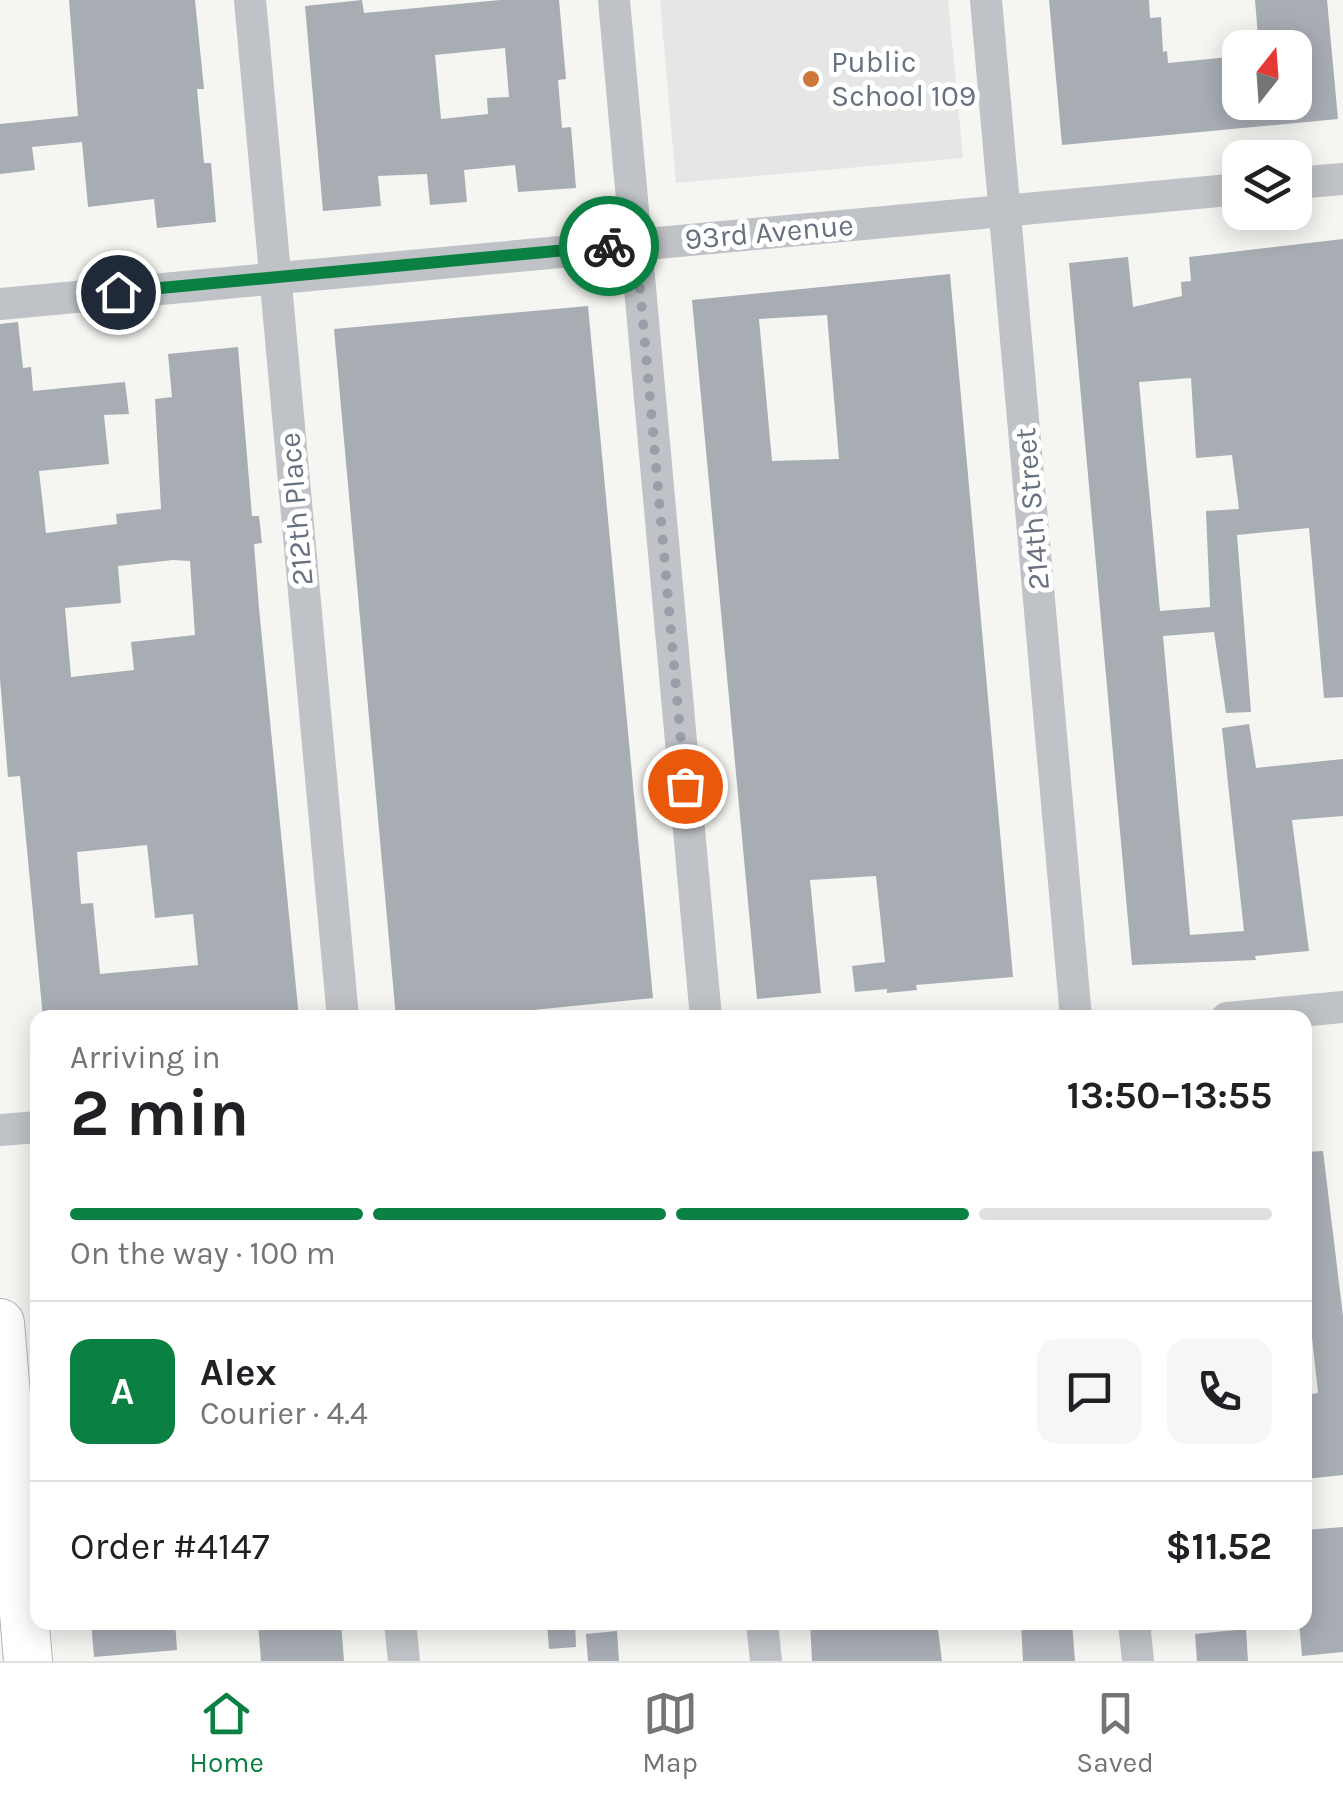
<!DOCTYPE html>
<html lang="en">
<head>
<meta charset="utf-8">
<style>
  :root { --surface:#fff; --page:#f6f6f6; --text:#202124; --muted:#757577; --line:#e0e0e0; --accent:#0b8043 }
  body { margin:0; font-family:Karla,sans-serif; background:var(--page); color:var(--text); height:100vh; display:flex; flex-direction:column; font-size:38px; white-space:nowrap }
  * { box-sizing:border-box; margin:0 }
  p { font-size:32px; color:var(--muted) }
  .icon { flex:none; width:55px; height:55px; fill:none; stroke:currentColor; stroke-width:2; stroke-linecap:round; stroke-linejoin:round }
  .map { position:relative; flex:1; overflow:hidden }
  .side { position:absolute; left:30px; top:1010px; width:1282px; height:620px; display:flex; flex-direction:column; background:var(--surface); border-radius:20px; box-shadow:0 5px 25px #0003 }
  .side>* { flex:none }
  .needle { width:65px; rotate:17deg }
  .fabs { position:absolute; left:1222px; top:30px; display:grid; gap:20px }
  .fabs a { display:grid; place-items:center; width:90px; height:90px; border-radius:20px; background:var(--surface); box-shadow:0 5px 25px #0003; font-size:50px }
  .pin { position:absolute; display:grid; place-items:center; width:85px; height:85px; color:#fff; margin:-42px; border:5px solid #fff; border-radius:50%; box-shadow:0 2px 10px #0007 }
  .courier { position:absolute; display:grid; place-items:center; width:100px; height:100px; margin:-50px; border:8px solid #0b8043; border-radius:50%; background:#fff; color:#222; box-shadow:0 2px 12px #0007 }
  .head em { font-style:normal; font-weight:700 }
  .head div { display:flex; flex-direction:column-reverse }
  .head { display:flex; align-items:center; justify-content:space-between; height:170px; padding:0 40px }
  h1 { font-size:65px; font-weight:700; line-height:75px }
  .bar { display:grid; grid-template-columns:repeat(4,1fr); gap:15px 10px; align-content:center; height:120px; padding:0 40px }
  .bar i { height:12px; border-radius:8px; background:var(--line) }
  .bar .active { background:var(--accent) }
  .bar p { grid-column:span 4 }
  .line { display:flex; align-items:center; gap:25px; padding:0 40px; border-top:2px solid var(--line) }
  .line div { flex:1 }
  .round { display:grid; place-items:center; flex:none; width:105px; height:105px; border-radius:20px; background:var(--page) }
  .dock { display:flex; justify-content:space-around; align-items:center; height:140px; border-top:2px solid var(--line); background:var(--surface); font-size:28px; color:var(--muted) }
  .dock a { display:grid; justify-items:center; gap:5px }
  .dock .active { color:var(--accent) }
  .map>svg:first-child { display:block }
</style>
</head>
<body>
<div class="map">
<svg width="1343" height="1661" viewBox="0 0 1343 1661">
  <rect width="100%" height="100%" fill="#f5f5f2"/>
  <!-- built -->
  <polygon fill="#e5e6e6" points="660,0 948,0 963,158 676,183"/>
  <!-- building -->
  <g fill="#a8adb4" fill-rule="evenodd">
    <polygon points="69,0 195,0 204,89 197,89 204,163 211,163 216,222 157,228 154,199 88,207 82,142 32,147 35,170 0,174 0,124 78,116"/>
    <path d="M362,0L364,13L500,0H559L566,79L558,80L562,128L571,127L576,188L518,192L515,165L464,170L467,202L430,205L427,174L378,176L381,206L323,211L305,6ZM505,48L509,97L487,98L488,114L441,119L435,55Z"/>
    <polygon points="1049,0 1149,0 1150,18 1161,17 1163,52 1167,51 1168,63 1240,56 1240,102 1295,102 1295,48 1259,48 1255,0 1327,0 1338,119 1062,145"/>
    <path d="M1343,239V697L1324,698L1309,528L1237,535L1251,712L1226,713L1214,632L1163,636L1190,935L1244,931L1222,728L1249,724L1256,768L1343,759V816L1292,820L1309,951L1255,956L1256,960L1132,965L1069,263L1128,257L1133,307L1182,296L1181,282L1191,281L1189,257ZM1191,378L1196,458L1232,455L1239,509L1206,511L1210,607L1160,611L1139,382Z"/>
    <path d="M950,274L1013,977L916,985L917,990L887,993V989L855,992L852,966L885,962L876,876L810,880L821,993L757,999L692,300ZM827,315L839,459L772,461L759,319Z"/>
    <polygon points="588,306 653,998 523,1011 524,1018 396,1018 334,329"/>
    <path d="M18,322L23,368L31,367L33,391L125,382L129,414L104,415L109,464L39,471L46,533L117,524L116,514L161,509L155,399L172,397L168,354L238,347L252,516H259L262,543L254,544L259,608L299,1018H43L20,776L8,777L0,679V324ZM173,560L190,561L195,635L131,642L134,670L71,677L65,608L121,603L118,566ZM147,845L155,918L193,914L198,965L100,974L93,903L81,904L77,852Z"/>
    <polygon points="1323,1151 1343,1316 1343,1475 1305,1479 1305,1395 1318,1393 1312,1337 1305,1338 1305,1152"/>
    <polygon points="1343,1527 1343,1652 1302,1656 1299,1622 1305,1622 1305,1530"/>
    <polygon points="91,1622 175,1622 177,1650 94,1657"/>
    <polygon points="258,1622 341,1622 344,1661 261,1661"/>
    <polygon points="547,1622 575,1622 576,1647 549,1649"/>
    <polygon points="810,1622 871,1622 871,1629 937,1622 942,1661 812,1661"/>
    <polygon points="1072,1622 1075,1661 1023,1661 1021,1622"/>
    <polygon points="1246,1629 1248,1661 1197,1661 1195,1634"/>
    <polygon points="617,1631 619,1661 588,1661 586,1634"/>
  </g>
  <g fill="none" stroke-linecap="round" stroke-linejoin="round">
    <!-- secondary casing -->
    <g stroke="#b2b5ba" stroke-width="50">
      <polyline id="secondary" points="0,1323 28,1661"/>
    </g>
    <!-- minor -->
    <g stroke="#bfc2c6" stroke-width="32">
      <polyline points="250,0 343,1018"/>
      <polyline points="614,0 706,1018"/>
      <polyline points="986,0 1076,1018"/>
      <polyline points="1295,183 1343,179"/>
      <polyline points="0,304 1240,189"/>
      <polyline points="1227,1018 1343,1007"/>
      <polyline points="0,1130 38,1127"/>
      <polyline points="400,1622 404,1661"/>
      <polyline points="762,1622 766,1661"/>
      <polyline points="1134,1622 1138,1661"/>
    </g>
    <!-- secondary -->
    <use href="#secondary" stroke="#fff" stroke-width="48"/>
  </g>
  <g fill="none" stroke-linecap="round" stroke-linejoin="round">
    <!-- done -->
    <polyline stroke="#999fa8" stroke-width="10" stroke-dasharray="0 18" points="609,246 636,244 685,786"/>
    <!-- route -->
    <polyline stroke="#0b8043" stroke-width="12" points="118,292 609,246"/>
  </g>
  <!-- markers -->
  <circle fill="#cf7739" stroke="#fff" stroke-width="4" cx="811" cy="79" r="10"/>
  <g text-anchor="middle" stroke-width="10" stroke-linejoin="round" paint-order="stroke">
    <!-- poi labels -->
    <g font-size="30" fill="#687180" stroke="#fff" text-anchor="start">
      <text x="831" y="72">Public<tspan x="831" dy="34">School 109</tspan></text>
    </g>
    <!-- street labels -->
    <g font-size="30" fill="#687180" stroke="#fff">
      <text transform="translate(769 232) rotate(-5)" y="10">93rd Avenue</text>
      <text transform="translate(296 509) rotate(-95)" y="10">212th Place</text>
      <text transform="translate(1032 509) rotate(-95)" y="10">214th Street</text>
    </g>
  </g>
</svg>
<div class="fabs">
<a><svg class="needle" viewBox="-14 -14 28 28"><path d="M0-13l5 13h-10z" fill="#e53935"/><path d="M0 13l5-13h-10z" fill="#757577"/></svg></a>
<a><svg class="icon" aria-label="layers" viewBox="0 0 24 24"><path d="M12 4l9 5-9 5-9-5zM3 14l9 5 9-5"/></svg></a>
</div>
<div class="pin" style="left:685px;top:786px;background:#ea580c"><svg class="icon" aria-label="bag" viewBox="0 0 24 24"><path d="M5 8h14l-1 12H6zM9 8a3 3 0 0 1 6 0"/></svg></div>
<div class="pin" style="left:118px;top:292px;background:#1f2937"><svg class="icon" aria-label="home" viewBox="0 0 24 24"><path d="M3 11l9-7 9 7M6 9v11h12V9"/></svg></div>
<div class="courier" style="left:609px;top:246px"><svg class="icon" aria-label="bike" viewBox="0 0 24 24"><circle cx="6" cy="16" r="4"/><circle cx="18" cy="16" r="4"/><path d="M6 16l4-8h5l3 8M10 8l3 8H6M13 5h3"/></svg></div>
<section class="side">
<div class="head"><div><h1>2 min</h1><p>Arriving in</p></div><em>13:50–13:55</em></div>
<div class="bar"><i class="active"></i><i class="active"></i><i class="active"></i><i></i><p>On the way · 100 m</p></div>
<div class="line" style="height:180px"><b class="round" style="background:var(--accent);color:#fff">A</b><div><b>Alex</b><p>Courier · 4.4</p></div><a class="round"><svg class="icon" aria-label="chat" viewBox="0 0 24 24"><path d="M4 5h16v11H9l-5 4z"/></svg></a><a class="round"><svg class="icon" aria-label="phone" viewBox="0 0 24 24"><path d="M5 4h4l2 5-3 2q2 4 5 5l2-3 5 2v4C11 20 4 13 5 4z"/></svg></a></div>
<div class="line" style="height:130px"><div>Order #4147</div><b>$11.52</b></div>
</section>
</div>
<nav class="dock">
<a class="active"><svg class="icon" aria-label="home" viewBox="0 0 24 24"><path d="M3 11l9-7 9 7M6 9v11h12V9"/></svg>Home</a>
<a><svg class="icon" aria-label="map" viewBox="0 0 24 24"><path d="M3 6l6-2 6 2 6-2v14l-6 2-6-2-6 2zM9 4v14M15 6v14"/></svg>Map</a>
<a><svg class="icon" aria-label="saved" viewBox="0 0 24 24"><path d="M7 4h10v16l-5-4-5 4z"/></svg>Saved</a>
</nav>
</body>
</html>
